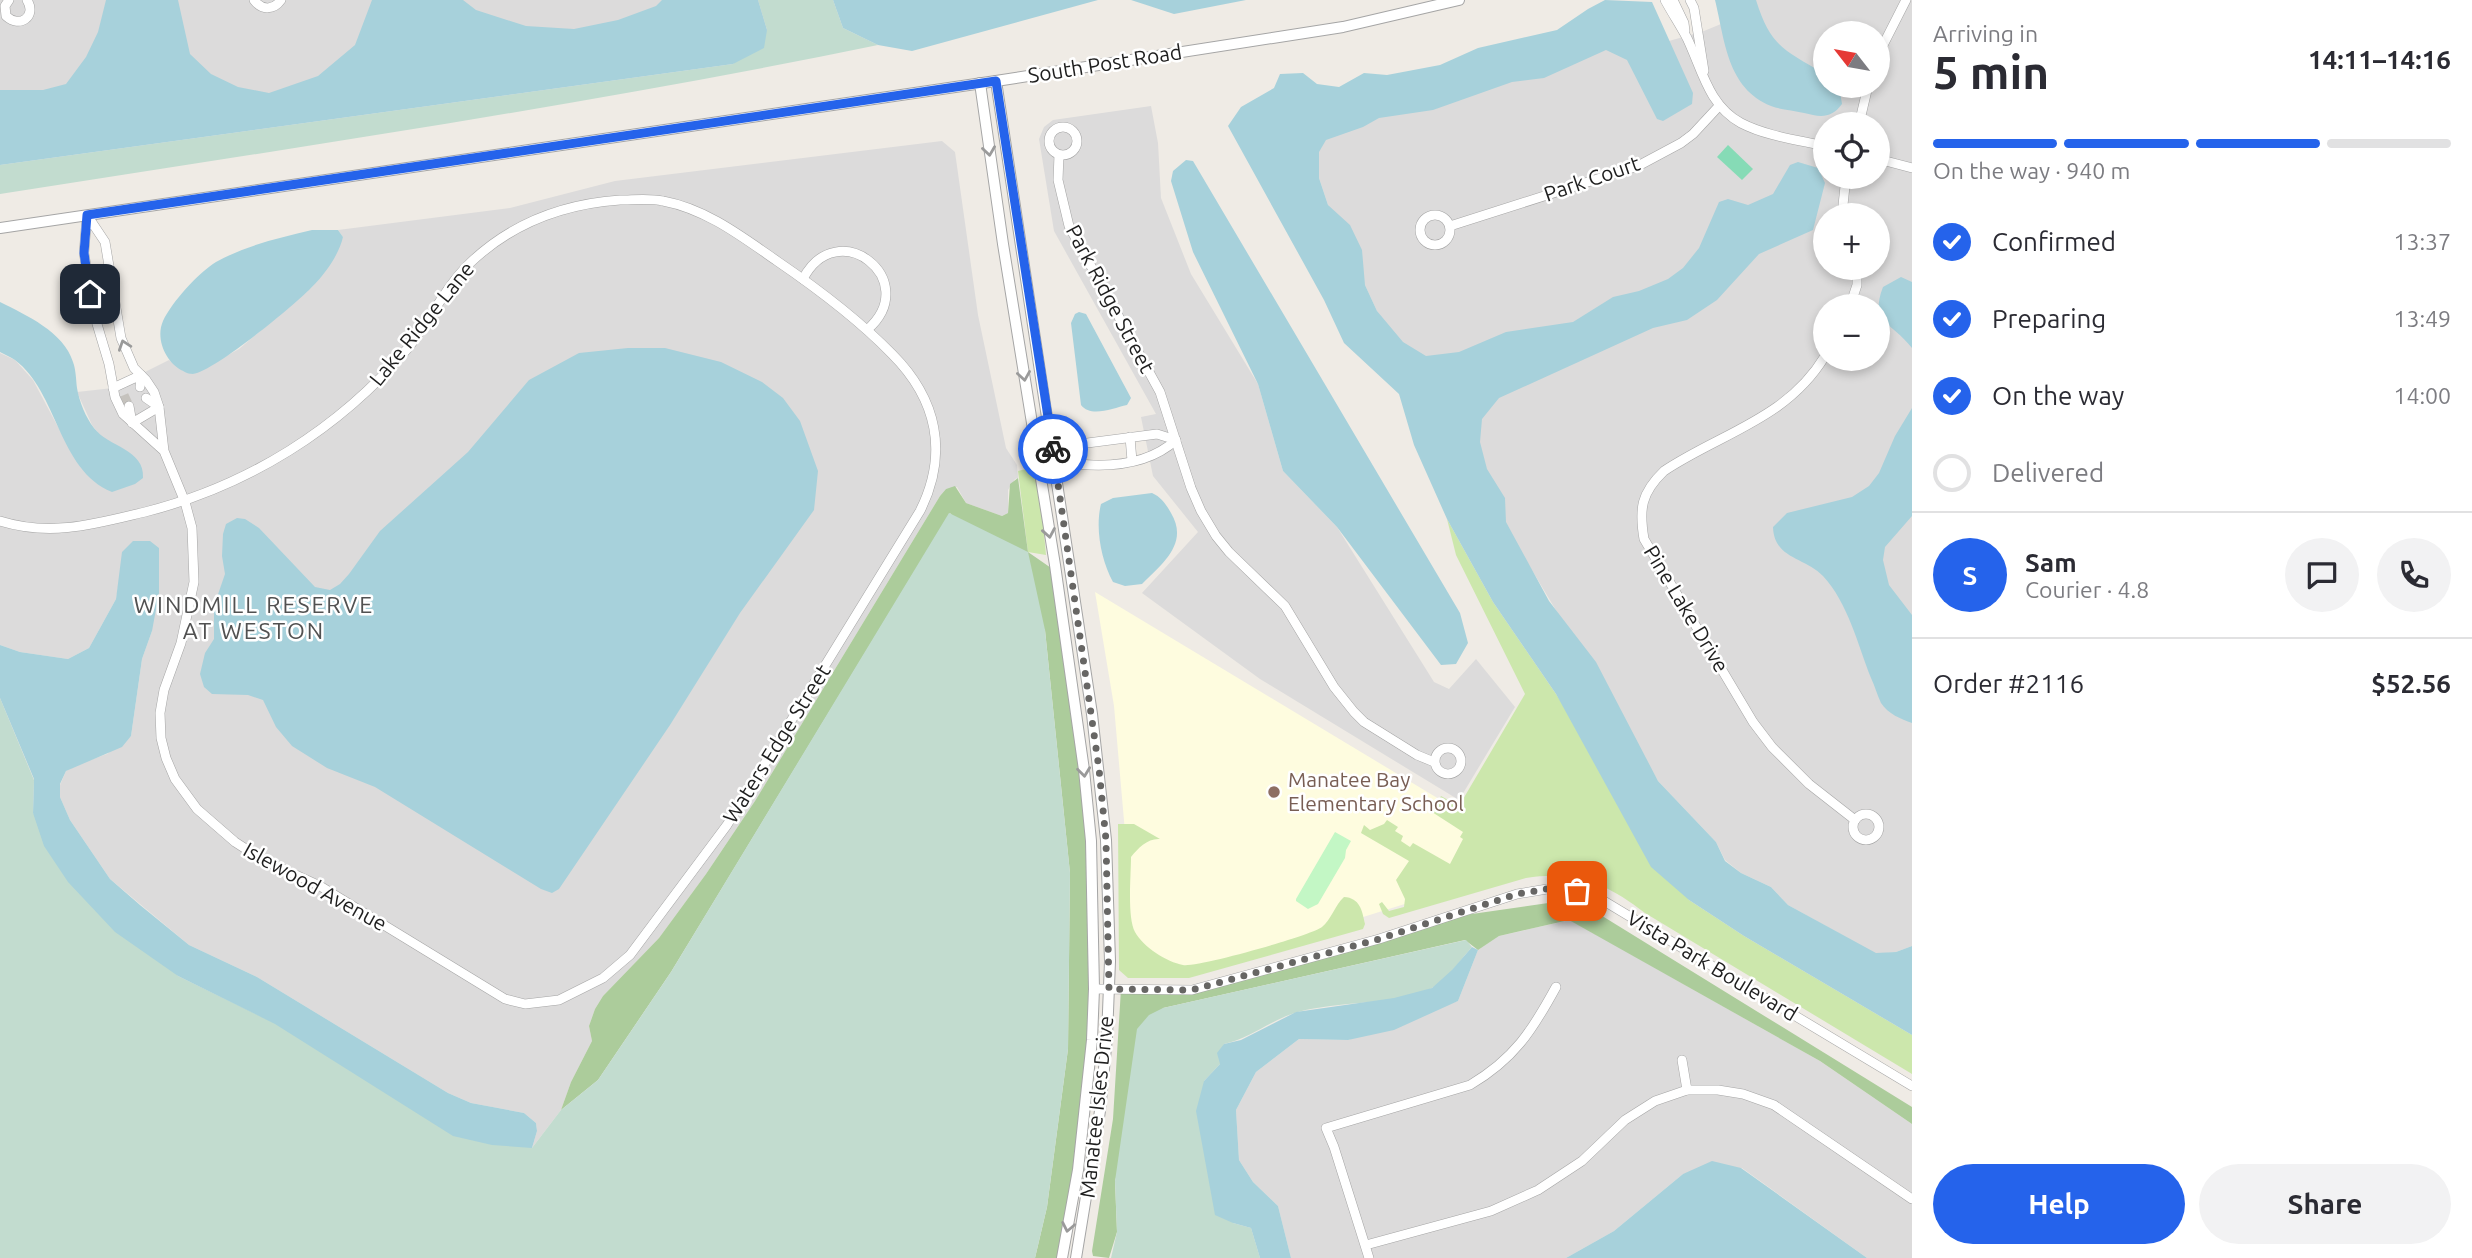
<!DOCTYPE html>
<html lang="en">
<head>
<meta charset="utf-8">
<style>
  :root { --surface:#fff; --page:#f2f2f3; --text:#2b2b33; --muted:#7c7c81; --line:#e1e1e2; --accent:#2563eb }
  body { margin:0; font-family:Ubuntu,sans-serif; background:var(--page); color:var(--text); height:100vh; display:flex; flex-direction:column; font-size:26px; white-space:nowrap }
  * { box-sizing:border-box; margin:0 }
  p { font-size:23px; color:var(--muted) }
  .icon { flex:none; width:38px; height:38px; fill:none; stroke:currentColor; stroke-width:2; stroke-linecap:round; stroke-linejoin:round }
  .map { position:relative; flex:1; overflow:hidden }
  .sheet { display:flex; flex-direction:column; background:var(--surface); width:560px }
  .sheet>* { flex:none }
  .needle { width:46px; rotate:301deg }
  .tools { position:absolute; left:1813px; top:21px; display:grid; gap:14px }
  .tools a { display:grid; place-items:center; width:77px; height:77px; border-radius:50%; background:var(--surface); box-shadow:0 4px 10px #0003; font-size:35px }
  .pin { position:absolute; display:grid; place-items:center; width:60px; height:60px; color:#fff; margin:-30px; border-radius:14px; box-shadow:0 4px 10px #0006 }
  .courier { position:absolute; display:grid; place-items:center; width:70px; height:70px; margin:-35px; border:5px solid #2563eb; border-radius:50%; background:#fff; color:#222; box-shadow:0 2px 9px #0007 }
  .head em { font-style:normal; font-weight:700 }
  .head div { display:flex; flex-direction:column-reverse }
  .head { display:flex; align-items:center; justify-content:space-between; height:119px; padding:0 21px }
  h1 { font-size:46px; font-weight:700; line-height:52px }
  .bar { display:grid; grid-template-columns:repeat(4,1fr); gap:10px 7px; align-content:center; height:84px; padding:0 21px }
  .bar i { height:9px; border-radius:5px; background:var(--line) }
  .bar .on { background:var(--accent) }
  .bar p { grid-column:span 4 }
  .line { display:flex; align-items:center; gap:18px; padding:0 21px; border-top:2px solid var(--line) }
  .line div { flex:1 }
  .round { display:grid; place-items:center; flex:none; width:74px; height:74px; border-radius:37px; background:var(--page) }
  ol { padding:0 21px; list-style:none }
  li { display:flex; align-items:center; gap:21px; height:77px }
  li p { margin-inline-start:auto }
  li .icon { padding:7px; border-radius:50%; background:var(--accent); color:#fff; stroke-width:4 }
  li:last-child { color:var(--muted) }
  li i { width:38px; height:38px; border:4px solid var(--line); border-radius:50% }
  .primary-button { display:flex; gap:14px; margin-top:auto; padding:14px 21px }
  .primary-button a { flex:1; height:80px; border-radius:42px; background:var(--accent); color:#fff; font-size:28px; font-weight:700; line-height:80px; text-align:center }
  .primary-button a+a { background:var(--page); color:var(--text) }
  main { display:flex; flex:1; min-height:0 }
  .map>svg:first-child { display:block }
</style>
</head>
<body>
<main>
<div class="map">
<svg width="1912" height="1258" viewBox="0 0 1912 1258">
  <rect width="100%" height="100%" fill="#efebe5"/>
  <!-- residential -->
  <g fill="#dcdbdb" fill-rule="evenodd">
    <polygon points="0,0 758,0 767,30 0,159"/>
    <path d="M1738,0H1912V946L1896,952L1876,954L1788,905L1771,887L1741,873L1725,860L1716,842L1658,781L1377,311L1328,205L1319,178L1316,138L1607,43L1669,41L1704,31L1721,24ZM1825,33H1878V86H1825ZM1825,124H1878V177H1825ZM1825,215H1878V268H1825ZM1825,306H1878V359H1825Z"/>
    <polygon points="1151,106 1158,143 1161,198 1191,274 1258,384 1283,471 1337,527 1434,682 1449,689 1476,659 1515,707 1459,800 1260,679 1142,593 1198,532 1153,476 1141,417 1156,414 1054,231 1039,139 1044,127 1053,120"/>
    <polygon points="942,141 955,152 978,315 1006,448 1017,465 1018,478 1015,479 1008,490 1008,513 1002,516 966,503 957,487 946,489 940,496 755,801 706,874 659,938 603,996 595,1009 589,1026 592,1041 571,1082 561,1110 532,1148 537,1131 536,1123 524,1113 471,1103 448,1093 257,977 189,945 110,879 70,820 60,797 60,785 66,771 76,765 107,754 131,736 142,659 152,631 119,581 116,599 89,648 68,659 20,652 0,645 0,353 15,360 33,380 65,440 119,447 103,439 92,425 77,392 113,388 169,360 183,371 193,374 239,349 313,286 343,237 338,230 510,208 615,181"/>
    <polygon points="1570,920 1820,1061 1912,1124 1912,1258 1867,1258 1742,1168 1683,1174 1614,1231 1566,1258 1291,1258 1278,1206 1253,1182 1239,1160 1236,1110 1256,1072 1299,1039 1348,1040 1458,1001 1478,950 1499,936"/>
  </g>
  <!-- education -->
  <polygon fill="#fefcdf" points="1095,592 1459,811 1593,855 1411,902 1194,970 1164,964 1127,928 1125,832 1114,706"/>
  <!-- grass -->
  <g fill="#cce7ac">
    <polygon points="1038,466 1046,555 1028,552 1018,471"/>
    <path d="M1447,519L1493,602L1556,694L1689,900L1744,936L1912,1035V1074L1645,913C1607,883 1574,870 1526,878L1389,918L1383,914L1379,904L1382,902L1389,911L1404,907L1405,899L1396,880L1409,861L1361,833L1364,825L1370,830L1384,824L1387,820L1398,827L1395,831L1403,836L1401,841L1410,847L1413,843L1450,864L1463,839L1460,837L1463,832L1432,812L1441,796L1459,806L1525,694L1456,555Z"/>
    <path d="M1118,824H1134L1160,839C1148,838 1138,848 1131,857C1131,876 1127,917 1135,932C1143,947 1167,962 1183,965C1196,968 1310,936 1322,927C1331,920 1335,905 1344,897C1360,898 1362,910 1365,924L1363,929L1189,978H1128L1119,970Z"/>
  </g>
  <!-- forest -->
  <g fill="#accc9b">
    <polygon points="1018,478 1028,552 1054,570 1084,770 1092,1040 1062,1258 1035,1258 1047,1207 1068,1049 1070,873 1045,630 950,513 671,972 598,1080 561,1110 571,1082 592,1041 589,1026 595,1009 603,996 659,938 706,874 755,801 940,496 946,489 955,486 966,503 1002,516 1008,513 1010,484"/>
    <polygon points="1562,901 1599,914 1912,1107 1912,1124 1820,1061 1569,920 1499,936 1478,950 1465,940 1163,1008 1115,1181 1117,1232 1109,1258 1093,1256 1092,1251 1113,1119 1121,989 1192,990 1444,918"/>
  </g>
  <!-- wetland -->
  <g fill="#c2dccf">
    <path d="M758,0H833L843,28L878,45C587,105 293,148 0,194V165L733,64L767,30Z"/>
    <polygon points="949,513 1028,552 1045,630 1070,873 1068,1049 1047,1207 1035,1258 0,1258 0,698 34,780 33,813 178,976 532,1148 561,1110 598,1080 671,972"/>
    <path d="M1466,940L1472,947C1460,960 1446,982 1430,989C1394,1005 1338,1001 1298,1012C1272,1019 1251,1038 1224,1044L1220,1064L1204,1081L1233,1223L1251,1228L1260,1258H1111L1117,1232L1115,1181L1137,1029L1149,1015L1163,1008Z"/>
  </g>
  <!-- park -->
  <polygon fill="#c3f7c5" points="1335,832 1351,841 1346,850 1345,858 1318,904 1308,909 1296,901 1296,899"/>
  <!-- pitch -->
  <polygon fill="#86dbb6" points="1728,145 1753,169 1742,180 1717,157"/>
  <!-- water -->
  <g fill="#a7d1db">
    <polygon points="106,0 178,0 190,54 211,74 238,87 269,93 318,76 355,45 372,0 463,0 476,10 526,26 574,29 618,20 656,6 662,0 758,0 767,30 764,48 733,64 0,165 0,90 43,90 66,84 86,57 98,32"/>
    <polygon points="833,0 1098,0 912,51 878,45 843,28"/>
    <polygon points="1131,0 1246,0 1174,14"/>
    <polygon points="1605,0 1652,2 1693,93 1692,104 1663,121 1657,119 1627,60 1606,50 1544,78 1512,82 1433,110 1379,118 1363,127 1326,140 1319,152 1319,178 1328,205 1350,225 1362,250 1365,285 1377,311 1403,342 1426,356 1459,352 1506,332 1573,322 1613,297 1639,291 1668,279 1683,268 1699,248 1719,202 1728,199 1748,205 1773,194 1790,165 1798,162 1818,168 1825,183 1813,230 1759,254 1717,300 1687,320 1653,328 1499,398 1482,419 1480,442 1487,469 1505,498 1506,522 1549,601 1596,662 1658,781 1716,842 1725,861 1741,873 1771,887 1788,905 1876,953 1896,952 1912,946 1912,1035 1744,936 1689,900 1651,867 1556,694 1493,602 1447,519 1414,445 1399,394 1344,343 1324,300 1228,126 1241,107 1274,88 1280,74 1303,73 1317,84 1339,87 1364,73 1387,75 1440,65 1478,48 1557,30 1588,9"/>
    <path d="M1715,0H1756C1771,48 1785,50 1825,74V86H1839L1842,104C1831,119 1820,117 1804,113C1793,110 1781,110 1771,106C1727,88 1725,41 1715,0Z"/>
    <polygon points="1186,160 1193,161 1460,613 1468,643 1456,664 1441,665 1337,527 1283,471 1258,384 1193,252 1171,181 1173,171"/>
    <path d="M312,230H338L343,237C339,254 326,273 313,286C296,304 215,371 193,374C189,374 186,373 183,371C166,363 155,339 163,321C172,302 198,273 216,262C247,245 279,238 312,230Z"/>
    <path d="M1901,277L1912,282V348C1892,322 1869,323 1883,287Z"/>
    <path d="M0,302C26,315 64,332 73,362C76,370 76,380 77,388C79,401 86,418 94,428C108,447 145,449 143,478L135,484L112,492C58,470 58,392 15,360C11,357 5,355 0,352Z"/>
    <path d="M1079,312L1086,314L1131,398L1127,405C1113,408 1091,418 1081,405L1071,323L1075,314Z"/>
    <polygon points="628,348 665,348 721,362 762,382 783,398 800,421 818,471 814,510 740,613 670,725 559,889 552,893 541,889 375,787 327,768 292,746 276,727 263,700 248,695 212,694 204,687 200,674 205,653 214,639 214,606 225,574 222,556 223,534 226,524 237,518 245,519 259,528 315,587 330,590 340,584 349,574 380,531 468,452 529,380 579,353"/>
    <path d="M1912,408V516L1885,547L1883,560L1889,585L1912,615V723C1901,719 1888,714 1881,703C1877,695 1875,686 1871,678C1858,645 1848,603 1823,576C1805,557 1774,559 1773,527L1787,513L1852,497L1869,486L1879,473L1895,436Z"/>
    <path d="M1152,493C1161,497 1166,504 1171,513C1189,543 1163,563 1142,584L1125,586L1113,582C1101,560 1095,528 1101,504L1113,498Z"/>
    <polygon points="133,541 150,541 159,548 159,593 152,631 142,659 131,736 122,747 66,771 60,784 60,797 70,820 110,879 140,905 189,945 257,977 448,1093 471,1103 524,1113 536,1123 537,1131 532,1148 492,1145 453,1136 275,1024 178,976 115,932 68,882 44,846 33,813 34,779 0,698 0,645 20,652 68,659 89,648 116,599 122,552"/>
    <polygon points="1472,947 1478,950 1458,1001 1394,1030 1348,1040 1299,1039 1256,1072 1236,1110 1239,1160 1253,1182 1278,1206 1291,1258 1260,1258 1251,1228 1233,1223 1215,1215 1196,1111 1204,1081 1220,1064 1217,1053 1224,1044 1241,1040 1296,1012 1394,998 1432,988 1452,970"/>
    <polygon points="1712,1161 1741,1168 1867,1258 1566,1258 1614,1231 1683,1174"/>
  </g>
  <g fill="none" stroke-linecap="round" stroke-linejoin="round">
    <!-- minor-tunnel -->
    <polyline stroke="#c5c2bd" stroke-width="9" stroke-dasharray="9 4.5" stroke-linecap="butt" points="124,395 129,406"/>
    <!-- minor casing -->
    <g stroke="#a5a5a5" stroke-width="10">
      <g id="minor">
        <path d="M9,0L5,6L6,16C20,29 37,16 27,0"/>
        <path d="M254,0C262,11 274,10 281,0"/>
        <path d="M1665,0C1672,13 1680,25 1687,38C1702,69 1708,105 1741,123C1766,136 1798,140 1825,146"/>
        <polyline points="1673,0 1684,23 1685,31"/>
        <polyline points="1690,0 1694,8 1704,71"/>
        <polyline points="1878,55 1906,0"/>
        <polyline points="1859,124 1868,86"/>
        <circle cx="1063" cy="141" r="14"/>
        <polyline points="1059,155 1058,180 1069,226 1160,392 1191,488 1201,511 1216,536 1229,552 1285,606 1334,687 1354,712 1364,722 1417,755 1434,762"/>
        <polyline points="1878,159 1912,168"/>
        <circle cx="1435" cy="230" r="15"/>
        <polyline points="1846,215 1843,205 1846,177"/>
        <polyline points="1450,226 1638,166 1681,143 1693,134 1719,106"/>
        <path d="M803,279C837,213 923,280 868,329"/>
        <polyline points="1850,306 1857,285 1857,268"/>
        <path d="M1825,356C1787,419 1721,433 1664,471C1641,493 1639,509 1644,539L1753,722L1772,747L1809,784L1855,820"/>
        <polyline points="113,388 141,375 140,387"/>
        <polyline points="129,406 132,423 159,407 146,398"/>
        <path d="M1157,434L1176,440C1144,469 1095,468 1055,461L1072,445Z"/>
        <polyline points="1130,437 1132,461"/>
        <path d="M0,521C51,537 95,524 145,512C248,486 339,429 408,348C430,321 445,287 470,263C512,223 562,204 620,200C633,200 650,198 663,201C706,209 741,236 777,261C818,289 857,318 892,354C937,399 949,453 920,511L727,825L630,955L603,978L559,1000L525,1004L505,999L320,886L263,860L235,842L197,809L175,779L166,758L161,738L160,713L164,690L181,643L194,582L192,528L185,502L164,451L159,407L154,392L146,380L134,368L121,338L105,242L87,215L84,253L94,314L109,364L115,397L123,414L164,451"/>
        <circle cx="1448" cy="761" r="13"/>
        <circle cx="1866" cy="827" r="13"/>
        <polyline points="1094,989 1192,990 1379,939 1517,894 1553,888 1577,891 1599,898 1912,1086"/>
        <polyline points="1682,1060 1687,1090"/>
        <polyline points="1366,1245 1491,1211 1538,1190 1582,1161 1625,1120 1655,1101 1687,1090 1718,1090 1743,1094 1774,1105 1912,1199"/>
        <path d="M1369,1258L1334,1147L1326,1128L1470,1085C1514,1059 1532,1031 1556,987"/>
      </g>
    </g>
    <!-- tertiary casing -->
    <g stroke="#a5a5a5" stroke-width="12">
      <g id="tertiary">
        <polyline points="996,81 1092,714 1106,840 1110,961 1107,1037 1100,1111 1076,1258"/>
        <polyline points="980,83 1003,244 1055,565 1084,770 1091,841 1094,989 1092,1040 1078,1170 1062,1258"/>
        <polyline points="0,228 996,81 1343,27 1459,0"/>
      </g>
    </g>
    <!-- minor -->
    <use href="#minor" stroke="#fff" stroke-width="9"/>
    <!-- tertiary -->
    <use href="#tertiary" stroke="#fff" stroke-width="10"/>
  </g>
  <!-- one-way arrows -->
  <defs><path id="oneway-chevron" d="M-2-3.5L2.5 0L-2 3.5" fill="none" stroke-width="1.6" stroke-linecap="round" stroke-linejoin="round" transform="scale(1.75)"/></defs>
  <g stroke="#9a9a9a">
    <use href="#oneway-chevron" transform="translate(989 151) rotate(82)"/>
    <use href="#oneway-chevron" transform="translate(124 345) rotate(-109)"/>
    <use href="#oneway-chevron" transform="translate(1024 376) rotate(81)"/>
    <use href="#oneway-chevron" transform="translate(1049 533) rotate(80)"/>
    <use href="#oneway-chevron" transform="translate(1084 772) rotate(83)"/>
    <use href="#oneway-chevron" transform="translate(1068 1227) rotate(101)"/>
  </g>
  <g fill="none" stroke-linecap="round" stroke-linejoin="round">
    <!-- done -->
    <polyline stroke="#676664" stroke-width="7" stroke-dasharray="0 12.6" points="1053,449 1099,769 1106,840 1109,989 1192,990 1379,939 1517,894 1553,888 1577,891"/>
    <!-- route -->
    <polyline stroke="#2563eb" stroke-width="9" points="90,294 84,253 87,215 996,81 1053,449"/>
  </g>
  <!-- markers -->
  <circle fill="#8d6e63" stroke="#fff" stroke-width="2.5" cx="1274" cy="792" r="7"/>
  <g text-anchor="middle" stroke-width="5" stroke-linejoin="round" paint-order="stroke">
    <!-- street labels -->
    <g font-size="21" fill="#1e1e1e" stroke="#fff">
      <text transform="translate(1105 64) rotate(-9)" y="7">South Post Road</text>
      <text transform="translate(1592 179) rotate(-19)" y="7">Park Court</text>
      <text transform="translate(1110 299) rotate(62)" y="7">Park Ridge Street</text>
      <text transform="translate(422 324) rotate(-51)" y="7">Lake Ridge Lane</text>
      <text transform="translate(1686 609) rotate(59)" y="7">Pine Lake Drive</text>
      <text transform="translate(777 744) rotate(-58)" y="7">Waters Edge Street</text>
      <text transform="translate(315 887) rotate(29)" y="7">Islewood Avenue</text>
      <text transform="translate(1712 966) rotate(31)" y="7">Vista Park Boulevard</text>
      <text transform="translate(1097 1107) rotate(-84)" y="7">Manatee Isles Drive</text>
    </g>
    <!-- education labels -->
    <g font-size="21" fill="#785e54" stroke="#fff" text-anchor="start">
      <text x="1288" y="787">Manatee Bay<tspan x="1288" dy="24">Elementary School</tspan></text>
    </g>
    <!-- neighbourhood labels -->
    <g font-size="23" letter-spacing="2" fill="#515151" stroke="#fff">
      <text x="254" y="613">WINDMILL RESERVE<tspan x="254" dy="26">AT WESTON</tspan></text>
    </g>
  </g>
</svg>
<div class="tools">
<a><svg class="needle" viewBox="-14 -14 28 28"><path d="M0-13l5 13h-10z" fill="#e53935"/><path d="M0 13l5-13h-10z" fill="#7c7c81"/></svg></a>
<a><svg class="icon" aria-label="locate" viewBox="0 0 24 24"><circle cx="12" cy="12" r="6"/><path d="M12 2v4M12 18v4M2 12h4M18 12h4"/></svg></a>
<a>+</a>
<a>−</a>
</div>
<div class="pin" style="left:1577px;top:891px;background:#ea580c"><svg class="icon" aria-label="bag" viewBox="0 0 24 24"><path d="M5 8h14l-1 12H6zM9 8a3 3 0 0 1 6 0"/></svg></div>
<div class="pin" style="left:90px;top:294px;background:#1f2937"><svg class="icon" aria-label="home" viewBox="0 0 24 24"><path d="M3 11l9-7 9 7M6 9v11h12V9"/></svg></div>
<div class="courier" style="left:1053px;top:449px"><svg class="icon" aria-label="bike" viewBox="0 0 24 24"><circle cx="6" cy="16" r="4"/><circle cx="18" cy="16" r="4"/><path d="M6 16l4-8h5l3 8M10 8l3 8H6M13 5h3"/></svg></div>
</div>
<section class="sheet">
<div class="head"><div><h1>5 min</h1><p>Arriving in</p></div><em>14:11–14:16</em></div>
<div class="bar"><i class="on"></i><i class="on"></i><i class="on"></i><i></i><p>On the way · 940 m</p></div>
<ol>
<li><svg class="icon" aria-label="check" viewBox="0 0 24 24"><path d="M5 12l5 5 9-10"/></svg>Confirmed<p>13:37</p></li>
<li><svg class="icon" aria-label="check" viewBox="0 0 24 24"><path d="M5 12l5 5 9-10"/></svg>Preparing<p>13:49</p></li>
<li><svg class="icon" aria-label="check" viewBox="0 0 24 24"><path d="M5 12l5 5 9-10"/></svg>On the way<p>14:00</p></li>
<li><i></i>Delivered</li>
</ol>
<div class="line" style="height:126px"><b class="round" style="background:var(--accent);color:#fff">S</b><div><b>Sam</b><p>Courier · 4.8</p></div><a class="round"><svg class="icon" aria-label="chat" viewBox="0 0 24 24"><path d="M4 5h16v11H9l-5 4z"/></svg></a><a class="round"><svg class="icon" aria-label="phone" viewBox="0 0 24 24"><path d="M5 4h4l2 5-3 2q2 4 5 5l2-3 5 2v4C11 20 4 13 5 4z"/></svg></a></div>
<div class="line" style="height:91px"><div>Order #2116</div><b>$52.56</b></div>
<div class="primary-button"><a>Help</a><a>Share</a></div>
</section>
</main>
</body>
</html>
